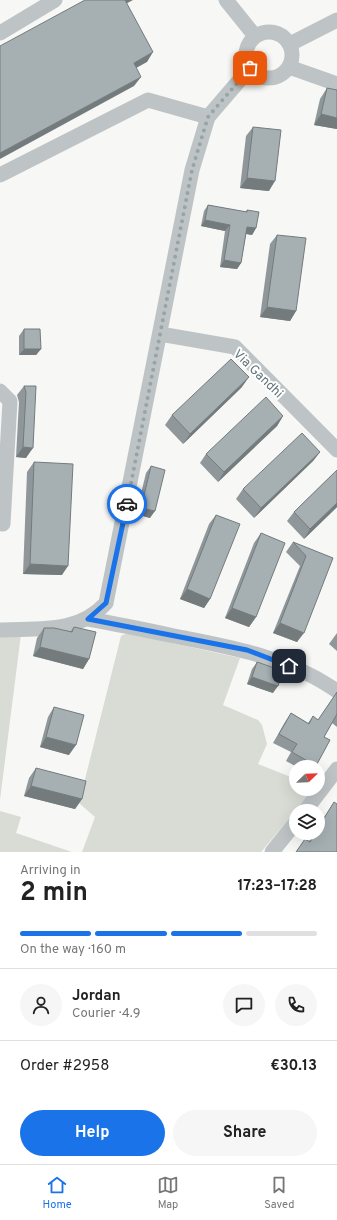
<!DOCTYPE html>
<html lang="en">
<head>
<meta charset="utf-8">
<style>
  :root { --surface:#fff; --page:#f6f6f6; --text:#222; --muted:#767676; --line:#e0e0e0; --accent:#1a73e8 }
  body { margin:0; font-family:Overpass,sans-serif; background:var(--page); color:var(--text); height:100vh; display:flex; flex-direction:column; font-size:15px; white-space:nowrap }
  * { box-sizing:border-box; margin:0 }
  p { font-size:13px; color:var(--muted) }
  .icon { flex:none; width:22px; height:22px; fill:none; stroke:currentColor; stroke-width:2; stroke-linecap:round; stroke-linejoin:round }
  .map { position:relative; height:852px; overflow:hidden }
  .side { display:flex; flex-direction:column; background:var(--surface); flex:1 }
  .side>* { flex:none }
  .needle { width:26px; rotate:67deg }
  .controls { position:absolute; left:289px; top:760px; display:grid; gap:8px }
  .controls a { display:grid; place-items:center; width:36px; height:36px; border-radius:50%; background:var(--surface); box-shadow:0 4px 16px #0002; font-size:20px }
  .pin { position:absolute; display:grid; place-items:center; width:34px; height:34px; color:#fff; margin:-17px; border-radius:8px; box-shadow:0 2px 6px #0006 }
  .courier { position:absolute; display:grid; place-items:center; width:40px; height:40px; margin:-20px; border:3px solid #1a73e8; border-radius:50%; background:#fff; color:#222; box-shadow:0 1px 5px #0007 }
  .overview em { font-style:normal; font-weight:700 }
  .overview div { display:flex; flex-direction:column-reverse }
  .overview { display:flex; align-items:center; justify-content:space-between; height:68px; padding:0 20px }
  h1 { font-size:26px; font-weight:700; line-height:30px }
  .bar { display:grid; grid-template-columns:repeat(4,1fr); gap:6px 4px; align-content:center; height:48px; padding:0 20px }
  .bar i { height:5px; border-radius:3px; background:var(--line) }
  .bar .current { background:var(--accent) }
  .bar p { grid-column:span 4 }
  .line { display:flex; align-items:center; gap:10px; padding:0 20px; border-top:1px solid var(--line) }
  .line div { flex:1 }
  .round { display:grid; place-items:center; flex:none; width:42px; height:42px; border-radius:21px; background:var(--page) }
  .button { display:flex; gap:8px; margin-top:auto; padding:8px 20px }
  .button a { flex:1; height:46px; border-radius:24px; background:var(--accent); color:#fff; font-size:16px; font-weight:700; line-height:46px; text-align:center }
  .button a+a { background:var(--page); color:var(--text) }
  .tabs { display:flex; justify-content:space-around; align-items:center; height:56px; border-top:1px solid var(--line); background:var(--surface); font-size:11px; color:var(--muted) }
  .tabs a { display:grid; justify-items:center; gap:2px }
  .tabs .current { color:var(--accent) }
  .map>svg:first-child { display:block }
</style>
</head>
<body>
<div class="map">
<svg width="337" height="852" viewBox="0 0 337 852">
  <rect width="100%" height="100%" fill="#f7f7f5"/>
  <!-- green -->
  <g fill="#d8dcd4">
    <polygon points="127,633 240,658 223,705 258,720 262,725 267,744 258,764 296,779 296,789 314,789 261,852 82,852 95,817 79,803 121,636"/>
    <polygon points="21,634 0,800 0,635"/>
    <polygon points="0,811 21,817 16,833 72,852 0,852"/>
  </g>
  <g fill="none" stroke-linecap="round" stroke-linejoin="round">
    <!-- minor -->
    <g stroke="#bec4c6" stroke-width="15">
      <polyline points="226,0 255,36"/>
      <circle cx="269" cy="55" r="23"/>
      <polyline points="0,33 55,0"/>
      <polyline points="290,44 337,20"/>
      <polyline points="289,67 337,84"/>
      <polyline points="0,175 148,100 208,117"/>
      <polyline points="160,334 235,347 337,450"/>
      <polyline points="0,391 10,401 3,524"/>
      <path d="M88,619C117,624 146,630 174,636C230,647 289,657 337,691"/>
      <path d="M0,630C39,628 78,634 106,603L192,170L208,117L250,68"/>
      <polyline points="305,811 337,769"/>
      <polyline points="272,852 296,822"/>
    </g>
  </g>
  <!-- wall -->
  <g fill="#8f979a">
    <polygon points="327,88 337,129 314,125 320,99"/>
    <polygon points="253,127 269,191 240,188 246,136"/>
    <polygon points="208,205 246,212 247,210 256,228 252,235 246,234 241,263 237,269 220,267 225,231 201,226 204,211"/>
    <polygon points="277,235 296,311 290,321 260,317 270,244"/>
    <polygon points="24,329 41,349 36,355 19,355 19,336"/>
    <polygon points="24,386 36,386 26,458 16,457 19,402 17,395"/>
    <polygon points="242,387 183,444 165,425 172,415"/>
    <polygon points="283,416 277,426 218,482 200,463 206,454"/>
    <polygon points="320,452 313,461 254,518 236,499 243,489"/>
    <polygon points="34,462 62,575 23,574 27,472"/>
    <polygon points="151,466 150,518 136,514 146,473"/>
    <polygon points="337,470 337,507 304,539 287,521 294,512"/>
    <polygon points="216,515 210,599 204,608 180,599 209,524"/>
    <polygon points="261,533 256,617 249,627 225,618 254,543"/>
    <polygon points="293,542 333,558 297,642 273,633 300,566 286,552"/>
    <polygon points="74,627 89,659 83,669 33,656 37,638 44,628 70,632"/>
    <polygon points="337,633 337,651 329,644"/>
    <polygon points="257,662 273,693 247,684 252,669"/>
    <polygon points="337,692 337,727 332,723 324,737 330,740 315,767 297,767 286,761 291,752 273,743 285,722 291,713 308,723 313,716 318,720"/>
    <polygon points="54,707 69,755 40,747 48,717"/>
    <polygon points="36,768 82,799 75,809 24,796 29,778"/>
    <polygon points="334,802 337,852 296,852 305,839 309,841 314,833 318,833 318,827"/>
  </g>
  <!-- shaded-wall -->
  <g fill="#747b7d">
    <polygon points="123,0 133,0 118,8"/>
    <polygon points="153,52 147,62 127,73 134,63"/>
    <polygon points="141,77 134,86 0,159 0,153"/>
    <polygon points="321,114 337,118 337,129 314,125"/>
    <polygon points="247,178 275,181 269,191 240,188"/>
    <polygon points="205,220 230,225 225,231 201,226"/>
    <polygon points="247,227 256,228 252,235 242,233"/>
    <polygon points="224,260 241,263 237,269 220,267"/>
    <polygon points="267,307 296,311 290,321 260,317"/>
    <polygon points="24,349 41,349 36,355 19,355"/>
    <polygon points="249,377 242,387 183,444 190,434"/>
    <polygon points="283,416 277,426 218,482 224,472"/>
    <polygon points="23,447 33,448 26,458 16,457"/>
    <polygon points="320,452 313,461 254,518 261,508"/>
    <polygon points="337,503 337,507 304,539 310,529"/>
    <polygon points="141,508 155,511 150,518 136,514"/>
    <polygon points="30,564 68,566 62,575 23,574"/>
    <polygon points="187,589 210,599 204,608 180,599"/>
    <polygon points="232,608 256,617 249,627 225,618"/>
    <polygon points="280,623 304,633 297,642 273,633"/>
    <polygon points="40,647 89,659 83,669 33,656"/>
    <polygon points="252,677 278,686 273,693 247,684"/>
    <polygon points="46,737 76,745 69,755 40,747"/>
    <polygon points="31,786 82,799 75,809 24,796"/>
  </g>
  <!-- building -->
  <g fill="#a6b0b3" stroke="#747b7d">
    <polygon points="85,0 125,0 153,52 134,63 141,77 0,153 0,46"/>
    <polygon points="327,88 337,90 337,118 321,114"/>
    <polygon points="253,127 281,130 275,181 247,178"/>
    <polygon points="208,205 247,212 247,210 259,212 256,228 247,227 241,263 224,260 230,225 205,220"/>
    <polygon points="277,235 306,238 296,311 267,307"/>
    <polygon points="24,329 40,329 41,349 24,349"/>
    <polygon points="231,359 249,377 190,434 172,415"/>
    <polygon points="24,386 36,386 33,448 23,447 26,392"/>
    <polygon points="266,397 283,416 224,472 206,454"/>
    <polygon points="302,433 320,452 261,508 243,489"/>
    <polygon points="34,462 73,464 68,566 30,564"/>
    <polygon points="151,466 165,470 155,511 141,508"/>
    <polygon points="337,470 337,503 310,529 294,512"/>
    <polygon points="216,515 240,524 210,599 187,589"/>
    <polygon points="261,533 285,543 256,617 232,608"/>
    <polygon points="293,542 333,558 304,633 280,623 306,556"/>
    <polygon points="74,627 96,632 89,659 40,647 44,628 54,628 72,632"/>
    <polygon points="257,662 283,671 278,686 252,677"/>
    <polygon points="337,692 337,714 324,737 330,740 316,766 292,752 297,744 279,734 291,713 309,724 313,716 318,720"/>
    <polygon points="54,707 84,715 76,745 46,737"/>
    <polygon points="36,768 86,781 82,799 31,786"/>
    <polygon points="334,802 337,804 337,852 296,852 305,839 310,842 315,833 318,833 318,828"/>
  </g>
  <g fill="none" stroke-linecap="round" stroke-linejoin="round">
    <!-- done -->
    <polyline stroke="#97a4a7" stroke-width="4" stroke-dasharray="0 7.2" points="127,504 192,170 208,117 250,68"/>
    <!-- route -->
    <polyline stroke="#1a73e8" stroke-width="5" points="127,504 106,603 88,619 247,650 289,666"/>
  </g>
  <g text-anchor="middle" stroke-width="4" stroke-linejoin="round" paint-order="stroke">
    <!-- street labels -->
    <g font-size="13" fill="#64777d" stroke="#fff">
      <text transform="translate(259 373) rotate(44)" y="5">Via Gandhi</text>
    </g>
  </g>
</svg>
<div class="controls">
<a><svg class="needle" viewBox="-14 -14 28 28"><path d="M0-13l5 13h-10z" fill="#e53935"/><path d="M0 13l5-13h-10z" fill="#767676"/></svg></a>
<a><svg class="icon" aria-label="layers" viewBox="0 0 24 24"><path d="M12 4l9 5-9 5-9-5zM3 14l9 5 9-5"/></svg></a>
</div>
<div class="pin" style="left:250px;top:68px;background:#ea580c"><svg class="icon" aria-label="bag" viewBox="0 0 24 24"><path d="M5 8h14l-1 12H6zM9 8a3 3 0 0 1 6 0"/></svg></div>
<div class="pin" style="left:289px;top:666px;background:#1f2937"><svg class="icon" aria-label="home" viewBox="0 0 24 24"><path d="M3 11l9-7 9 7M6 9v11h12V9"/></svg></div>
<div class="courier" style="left:127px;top:504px"><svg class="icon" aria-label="car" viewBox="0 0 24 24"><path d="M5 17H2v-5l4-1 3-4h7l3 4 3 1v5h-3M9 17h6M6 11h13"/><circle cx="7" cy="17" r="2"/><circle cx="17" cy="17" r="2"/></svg></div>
</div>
<section class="side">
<div class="overview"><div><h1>2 min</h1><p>Arriving in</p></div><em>17:23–17:28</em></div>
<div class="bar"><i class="current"></i><i class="current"></i><i class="current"></i><i></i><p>On the way · 160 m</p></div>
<div class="line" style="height:72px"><a class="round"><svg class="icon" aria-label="person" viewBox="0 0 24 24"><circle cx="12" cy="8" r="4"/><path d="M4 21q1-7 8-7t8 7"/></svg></a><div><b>Jordan</b><p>Courier · 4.9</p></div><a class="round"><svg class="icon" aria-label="chat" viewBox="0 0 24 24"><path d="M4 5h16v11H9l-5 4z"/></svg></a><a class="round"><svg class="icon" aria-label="phone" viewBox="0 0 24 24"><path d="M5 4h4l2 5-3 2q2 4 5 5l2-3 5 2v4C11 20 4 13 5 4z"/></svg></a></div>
<div class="line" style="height:52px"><div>Order #2958</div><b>€30.13</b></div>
<div class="button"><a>Help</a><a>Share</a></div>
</section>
<nav class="tabs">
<a class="current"><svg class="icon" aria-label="home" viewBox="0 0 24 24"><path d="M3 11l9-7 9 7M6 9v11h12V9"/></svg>Home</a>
<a><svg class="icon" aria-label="map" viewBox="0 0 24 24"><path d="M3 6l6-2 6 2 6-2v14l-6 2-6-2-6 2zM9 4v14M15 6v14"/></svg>Map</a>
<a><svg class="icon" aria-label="saved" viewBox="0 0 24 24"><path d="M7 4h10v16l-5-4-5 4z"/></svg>Saved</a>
</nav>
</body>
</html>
